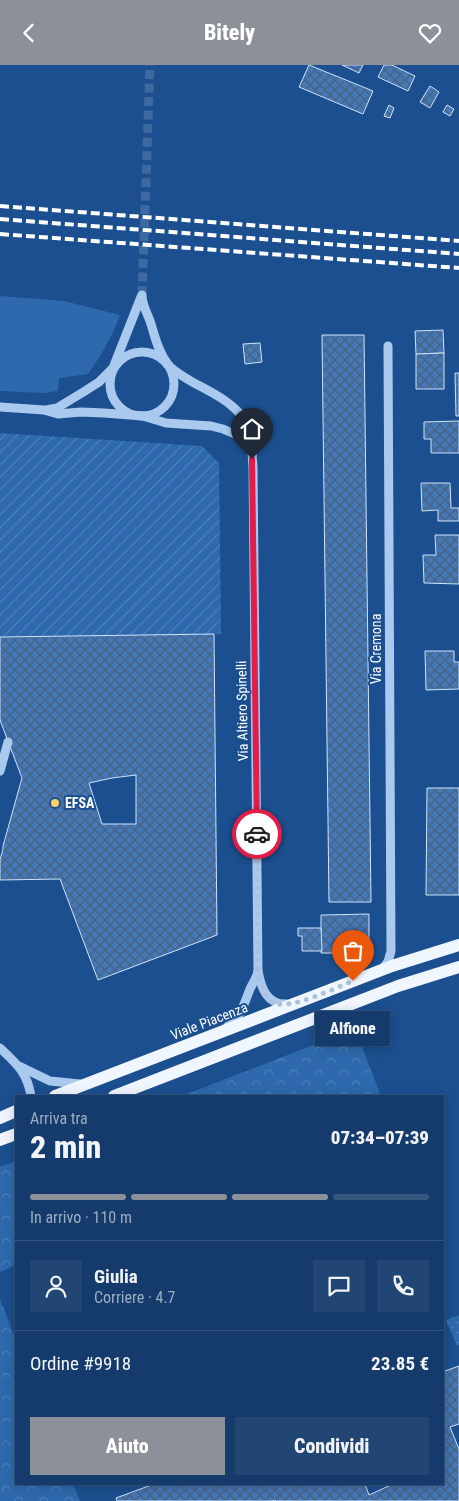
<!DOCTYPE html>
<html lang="it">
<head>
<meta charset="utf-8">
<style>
  :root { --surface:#143b6b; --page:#214673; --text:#f1f3f6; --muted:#9dadc1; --line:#33557e; --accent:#8c9099 }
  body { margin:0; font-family:"Roboto Condensed",sans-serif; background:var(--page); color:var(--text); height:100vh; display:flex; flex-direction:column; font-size:19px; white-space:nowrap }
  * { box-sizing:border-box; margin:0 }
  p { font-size:16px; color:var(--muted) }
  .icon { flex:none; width:28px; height:28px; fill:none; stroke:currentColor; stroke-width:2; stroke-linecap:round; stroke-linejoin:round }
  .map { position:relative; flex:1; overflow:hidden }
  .side { position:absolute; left:15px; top:1030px; width:429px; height:390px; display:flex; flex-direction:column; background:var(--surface); border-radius:0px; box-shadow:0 2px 12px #0003,0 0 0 1px var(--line) }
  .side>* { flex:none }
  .pin { position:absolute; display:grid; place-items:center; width:42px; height:42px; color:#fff; margin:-51px -21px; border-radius:50% 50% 50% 0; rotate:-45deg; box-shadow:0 0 5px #0007 }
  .pin .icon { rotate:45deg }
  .courier { position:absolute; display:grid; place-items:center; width:50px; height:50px; margin:-25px; border:4px solid #e11d48; border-radius:50%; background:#fff; color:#222; box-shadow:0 1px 6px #0007 }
  .bubble { position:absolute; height:35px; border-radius:0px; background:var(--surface); box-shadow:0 2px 12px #0003,0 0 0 1px var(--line); font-size:16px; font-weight:800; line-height:35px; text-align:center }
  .summary em { font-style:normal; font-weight:800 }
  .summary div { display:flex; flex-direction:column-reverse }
  .summary { display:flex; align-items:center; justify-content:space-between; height:85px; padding:0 15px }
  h1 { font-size:32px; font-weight:800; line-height:38px }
  .bar { display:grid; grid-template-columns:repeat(4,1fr); gap:8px 5px; align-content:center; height:60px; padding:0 15px }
  .bar i { height:6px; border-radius:4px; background:var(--line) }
  .bar .selected { background:var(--accent) }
  .bar p { grid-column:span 4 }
  .line { display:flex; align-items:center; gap:12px; padding:0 15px; border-top:1px solid var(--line) }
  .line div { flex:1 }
  .round { display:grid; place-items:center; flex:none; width:52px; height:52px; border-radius:0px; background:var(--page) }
  .button { display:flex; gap:10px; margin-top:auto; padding:10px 15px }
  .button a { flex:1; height:58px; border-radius:0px; background:var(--accent); color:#fff; font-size:20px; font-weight:800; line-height:58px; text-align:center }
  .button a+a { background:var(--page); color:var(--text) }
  header { display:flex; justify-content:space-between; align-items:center; height:65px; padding:0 15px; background:var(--accent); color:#fff; font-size:22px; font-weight:800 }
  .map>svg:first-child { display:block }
</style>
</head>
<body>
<header><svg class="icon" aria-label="back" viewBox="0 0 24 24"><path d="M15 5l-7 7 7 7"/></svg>Bitely<svg class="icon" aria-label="heart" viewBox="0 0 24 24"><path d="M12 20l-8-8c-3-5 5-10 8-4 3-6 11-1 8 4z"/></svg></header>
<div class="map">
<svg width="459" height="1436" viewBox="0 0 459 1436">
  <defs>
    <pattern id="grass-dots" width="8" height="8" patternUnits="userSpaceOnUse" patternTransform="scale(1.25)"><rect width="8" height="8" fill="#2e69ad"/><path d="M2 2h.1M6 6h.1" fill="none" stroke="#4d80b9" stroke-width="1.8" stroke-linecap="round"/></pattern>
    <pattern id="park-crowns" width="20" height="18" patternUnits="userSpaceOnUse" patternTransform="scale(1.25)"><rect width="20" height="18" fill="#2e69ad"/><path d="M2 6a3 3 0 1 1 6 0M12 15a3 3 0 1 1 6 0" fill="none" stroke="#4d80b9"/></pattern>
    <pattern id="garden-furrows" width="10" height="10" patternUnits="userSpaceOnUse" patternTransform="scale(1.25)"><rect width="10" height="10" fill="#2e69ad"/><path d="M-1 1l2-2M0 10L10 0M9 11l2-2" fill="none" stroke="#4d80b9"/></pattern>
    <pattern id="building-cross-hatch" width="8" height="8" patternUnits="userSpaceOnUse" patternTransform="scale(1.25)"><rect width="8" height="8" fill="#4478b7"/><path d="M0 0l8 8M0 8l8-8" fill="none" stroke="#486282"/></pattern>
  </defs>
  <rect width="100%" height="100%" fill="#1b4f8f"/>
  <!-- grass -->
  <polygon fill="url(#grass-dots)" points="459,1250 459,1280 457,1281 446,1255"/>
  <!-- park -->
  <g fill="url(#park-crowns)">
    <polygon points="355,964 381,1031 182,1031"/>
    <polygon points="16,1096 16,1200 0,1207 0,1102"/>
    <polygon points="0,1234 16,1275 16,1419 73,1419 80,1436 0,1436"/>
  </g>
  <!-- garden -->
  <polygon fill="url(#garden-furrows)" points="0,368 202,381 219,398 221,569 0,572"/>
  <!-- pitch -->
  <path fill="#2e69ad" d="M0,231L64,236L120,250C112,272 101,291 88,309L59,313L58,326L43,328L0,326Z"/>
  <!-- building -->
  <g fill="url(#building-cross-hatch)" stroke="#cfe3fa" fill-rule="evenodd">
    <polygon points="309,0 373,26 363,49 299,22"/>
    <polygon points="342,0 363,0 359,8"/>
    <polygon points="384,0 392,0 415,11 408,26 378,12"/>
    <polygon points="430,21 439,27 430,43 420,37"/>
    <polygon points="389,40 394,43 390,53 384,51"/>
    <polygon points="447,40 454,44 450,51 443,47"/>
    <polygon points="443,265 444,288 416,289 415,266"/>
    <polygon points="322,270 364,270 371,837 329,837"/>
    <polygon points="260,278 262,297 245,299 243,279"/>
    <polygon points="444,288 444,324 416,324 416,289"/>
    <polygon points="455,308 459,308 459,351 456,351"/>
    <polygon points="459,356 459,388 431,388 431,374 424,374 424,357"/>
    <polygon points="421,418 450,418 451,443 459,443 459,456 438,456 438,445 422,446"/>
    <polygon points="435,470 459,470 459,519 424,518 423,490 436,490"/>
    <path d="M214,569L217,870L98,915L60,814L0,815V795L3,784V781L22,713L0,655V572ZM136,710V759H102L89,718L112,713Z"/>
    <polygon points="425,586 454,586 454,597 459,597 459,624 426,625"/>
    <polygon points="427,723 459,723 459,830 426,830"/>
    <polygon points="369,849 369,876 352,877 351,888 321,888 321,850"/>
    <polygon points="298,863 321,863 322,886 302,886 302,871 298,871"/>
    <polygon points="459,1301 459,1359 450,1362 459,1384 459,1436 276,1436 275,1435 272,1436 117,1436 116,1433 154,1419 365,1419 369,1430 393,1419 442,1419 442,1307"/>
  </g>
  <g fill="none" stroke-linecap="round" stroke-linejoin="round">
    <!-- minor-tunnel -->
    <polyline stroke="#3d69a0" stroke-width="9" stroke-dasharray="9 4.5" stroke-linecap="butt" points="142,230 150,0"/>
    <!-- minor -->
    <g stroke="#a9c9ee" stroke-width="9">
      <path d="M142,230C142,241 148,249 151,259C155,272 158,286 167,298C173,307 185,312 194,318C214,328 244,343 250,367C252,378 252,391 253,402L258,906C257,913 253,917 250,924C244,939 241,952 227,962"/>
      <circle cx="142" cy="319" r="32"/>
      <polyline points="0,342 44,345 58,349 81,347 104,348 143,351 166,358 211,361 223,364 239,371 247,378 251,384"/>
      <polyline points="46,345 57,343 85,326 99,317 113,303 141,232"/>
      <polyline points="0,706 8,677"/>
      <polyline points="383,903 388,897 391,886 388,281"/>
      <path d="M258,906C261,923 267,940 287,939"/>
      <path d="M0,983C17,999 27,1007 31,1031"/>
      <polyline points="19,1001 50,1016 80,1019"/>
    </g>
    <!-- major -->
    <g stroke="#f0f6ff" stroke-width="12">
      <polyline points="55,1031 392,901 459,880"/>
      <polyline points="114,1031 398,921 459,902"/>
      <polyline points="0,1053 16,1046"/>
      <polyline points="0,1075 16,1069"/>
    </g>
    <!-- rail -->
    <g stroke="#fff" stroke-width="4" stroke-dasharray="9 4" stroke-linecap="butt">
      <polyline points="0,141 459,176"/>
      <polyline points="0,154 459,189"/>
      <polyline points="0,169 459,203"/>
    </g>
  </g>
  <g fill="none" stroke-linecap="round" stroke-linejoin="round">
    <!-- done -->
    <path stroke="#afc1d8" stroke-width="5" stroke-dasharray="0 9" d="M257,769L258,906C259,915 264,931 272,937C287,947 337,922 353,916"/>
    <!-- route -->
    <polyline stroke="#e11d48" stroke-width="6" points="252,394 257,769"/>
  </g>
  <!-- markers -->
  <circle fill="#ffd166" stroke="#1b4f8f" stroke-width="2" cx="55" cy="738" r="5"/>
  <g text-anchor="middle" stroke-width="4" stroke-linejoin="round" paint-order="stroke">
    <!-- street labels -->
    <g font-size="14" fill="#fff" stroke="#1b4f8f">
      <text transform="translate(376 584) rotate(-90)" y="5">Via Cremona</text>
      <text transform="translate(242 646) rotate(-91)" y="5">Via Altiero Spinelli</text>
      <text transform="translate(209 956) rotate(-21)" y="5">Viale Piacenza</text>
    </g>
    <!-- poi labels -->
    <g font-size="14" font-weight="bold" fill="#fff" stroke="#1b4f8f" text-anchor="start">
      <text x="65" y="743">EFSA</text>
    </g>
  </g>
</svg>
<div class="pin" style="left:353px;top:916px;background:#ea580c"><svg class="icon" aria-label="bag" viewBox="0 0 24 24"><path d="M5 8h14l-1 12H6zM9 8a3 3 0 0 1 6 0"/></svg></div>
<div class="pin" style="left:252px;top:394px;background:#1f2937"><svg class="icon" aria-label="home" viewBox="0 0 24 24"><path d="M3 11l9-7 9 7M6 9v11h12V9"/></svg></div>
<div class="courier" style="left:257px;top:769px"><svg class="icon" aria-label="car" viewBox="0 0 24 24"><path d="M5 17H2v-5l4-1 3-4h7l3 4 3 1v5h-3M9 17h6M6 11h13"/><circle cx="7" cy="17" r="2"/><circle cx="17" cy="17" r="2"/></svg></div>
<div class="bubble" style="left:315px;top:946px;width:75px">Alfione</div>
<section class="side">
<div class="summary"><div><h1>2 min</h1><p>Arriva tra</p></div><em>07:34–07:39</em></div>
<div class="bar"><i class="selected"></i><i class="selected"></i><i class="selected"></i><i></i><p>In arrivo · 110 m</p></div>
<div class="line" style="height:90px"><a class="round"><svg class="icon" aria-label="person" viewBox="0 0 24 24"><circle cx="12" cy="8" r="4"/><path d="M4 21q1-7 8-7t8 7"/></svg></a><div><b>Giulia</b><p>Corriere · 4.7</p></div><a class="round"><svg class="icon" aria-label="chat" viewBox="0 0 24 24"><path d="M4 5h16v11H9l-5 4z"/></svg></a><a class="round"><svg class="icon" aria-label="phone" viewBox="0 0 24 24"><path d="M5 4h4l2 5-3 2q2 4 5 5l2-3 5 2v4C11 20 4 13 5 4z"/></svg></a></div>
<div class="line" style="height:65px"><div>Ordine #9918</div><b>23.85 €</b></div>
<div class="button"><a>Aiuto</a><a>Condividi</a></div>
</section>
</div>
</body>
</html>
